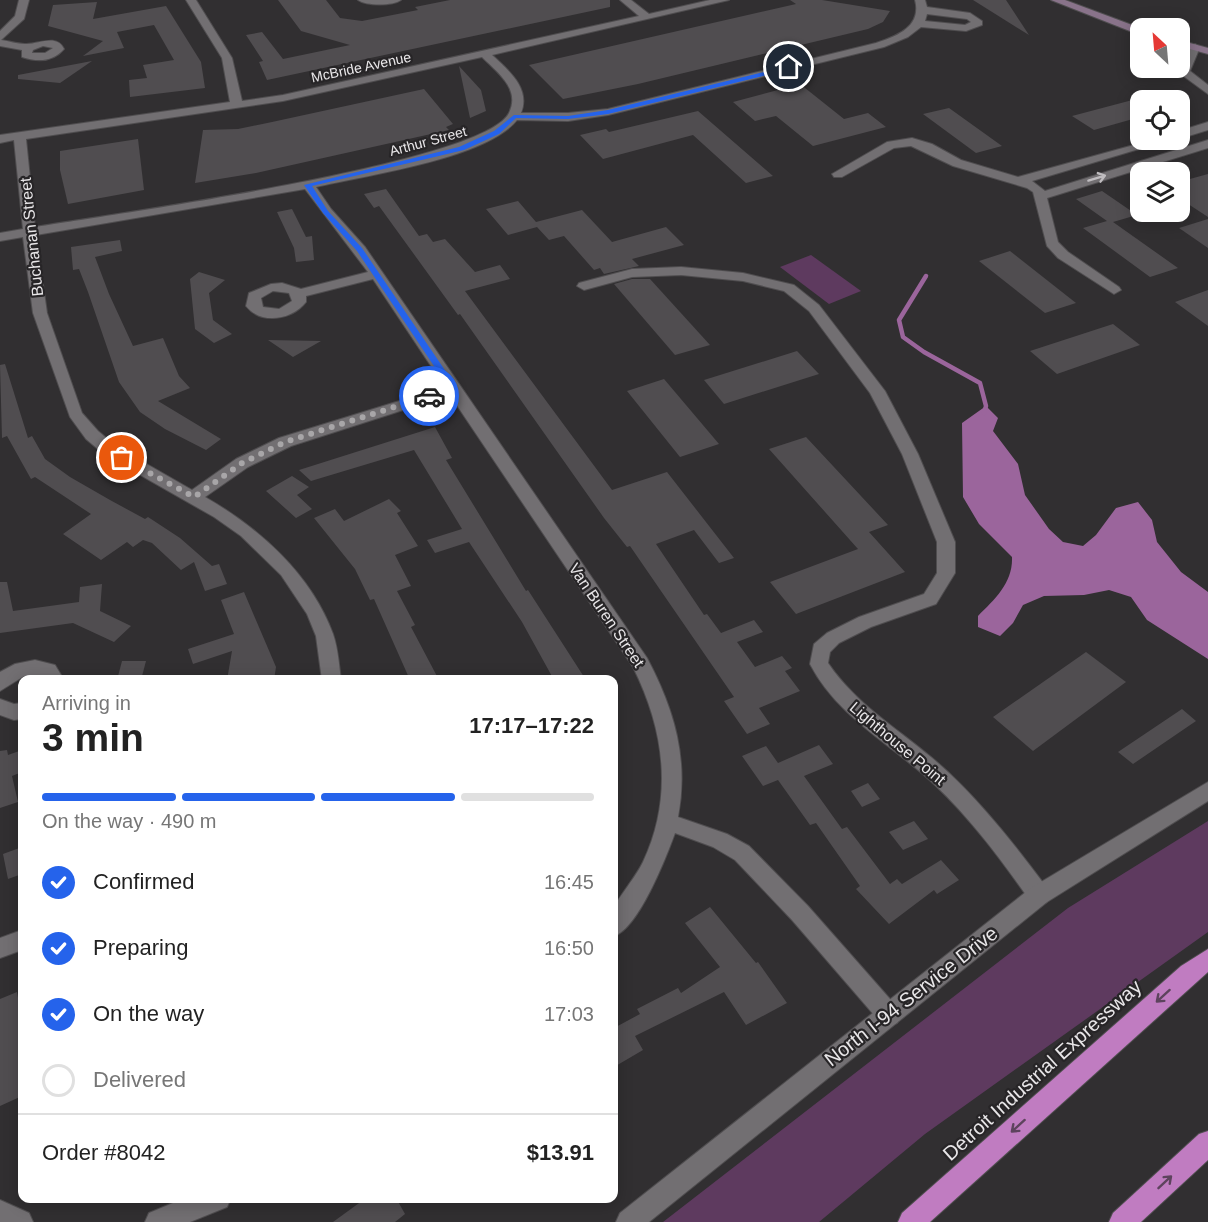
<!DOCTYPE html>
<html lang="en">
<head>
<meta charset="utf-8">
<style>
  :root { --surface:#fff; --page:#f6f6f6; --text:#222; --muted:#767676; --line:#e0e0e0; --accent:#2563eb }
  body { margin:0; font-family:Arial,sans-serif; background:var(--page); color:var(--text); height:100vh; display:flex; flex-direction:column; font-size:22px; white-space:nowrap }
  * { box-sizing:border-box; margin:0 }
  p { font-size:20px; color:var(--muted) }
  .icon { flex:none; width:33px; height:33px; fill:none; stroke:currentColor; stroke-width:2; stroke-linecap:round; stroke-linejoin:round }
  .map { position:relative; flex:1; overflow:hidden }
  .drawer { position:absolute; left:18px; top:675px; width:600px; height:528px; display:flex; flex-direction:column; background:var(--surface); border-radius:12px; box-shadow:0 3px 15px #0003 }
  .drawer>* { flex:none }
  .needle { width:39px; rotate:334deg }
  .buttons { position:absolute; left:1130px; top:18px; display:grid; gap:12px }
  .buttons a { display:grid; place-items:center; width:60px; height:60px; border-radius:12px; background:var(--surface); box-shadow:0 3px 15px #0003; font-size:30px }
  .pin { position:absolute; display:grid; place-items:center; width:51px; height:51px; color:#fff; margin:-26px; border:3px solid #fff; border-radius:50%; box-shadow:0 2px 6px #0007 }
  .courier { position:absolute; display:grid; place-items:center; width:60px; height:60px; margin:-30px; border:4px solid #2563eb; border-radius:50%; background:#fff; color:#222; box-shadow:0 2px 8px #0007 }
  .headline em { font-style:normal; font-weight:800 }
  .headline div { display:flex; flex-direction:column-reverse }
  .headline { display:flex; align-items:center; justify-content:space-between; height:102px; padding:0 24px }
  h1 { font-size:39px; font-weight:800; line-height:45px }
  .bar { display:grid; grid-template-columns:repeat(4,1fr); gap:9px 6px; align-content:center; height:72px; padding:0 24px }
  .bar i { height:8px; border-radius:4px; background:var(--line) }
  .bar .active { background:var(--accent) }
  .bar p { grid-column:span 4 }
  .line { display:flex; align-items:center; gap:15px; padding:0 24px; border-top:2px solid var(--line) }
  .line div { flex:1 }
  ol { padding:0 24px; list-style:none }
  li { display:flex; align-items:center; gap:18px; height:66px }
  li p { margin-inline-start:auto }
  li .icon { padding:6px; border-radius:50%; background:var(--accent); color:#fff; stroke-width:4 }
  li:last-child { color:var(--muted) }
  li i { width:33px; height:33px; border:3px solid var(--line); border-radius:50% }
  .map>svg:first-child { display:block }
</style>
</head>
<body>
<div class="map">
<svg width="1208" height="1222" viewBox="0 0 1208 1222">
  <rect width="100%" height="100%" fill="#312f31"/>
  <!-- green -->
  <g fill="#5e3a5f">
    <polygon points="811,255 861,291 829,304 780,267"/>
    <polygon points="1208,821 1208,932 925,1134 819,1222 663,1222 1068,908"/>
  </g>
  <!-- water -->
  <path fill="#9b659c" d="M986,406L998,418L993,431L1018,464L1025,495L1049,529L1063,542L1083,546L1096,535L1116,508L1138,502L1152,520L1157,542L1181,572L1208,592V659L1147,620L1131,597L1109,590L1084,595L1044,596L1023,605L1013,623L1000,636L978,627V616C995,599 1013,583 1012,557L979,524L963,497L962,423Z"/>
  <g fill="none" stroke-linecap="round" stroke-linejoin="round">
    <!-- stream -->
    <polyline stroke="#9b659c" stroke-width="4.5" points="926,276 899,320 903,337 924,352 980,383 986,406 984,413"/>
  </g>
  <!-- building -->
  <g fill="#504d50">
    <polygon points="278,0 326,0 340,18 362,21 418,10 415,7 450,0 610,0 610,7 267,80 259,62 263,61 246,35 262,32 283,59 350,45 301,31"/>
    <polygon points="790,0 822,0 890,11 883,22 868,29 638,84 563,99 529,65 796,4"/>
    <polygon points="973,0 1006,0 1029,35"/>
    <polygon points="97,2 93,19 166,6 201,62 205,88 130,97 129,80 147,78 143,65 174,60 154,25 117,32 124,48 83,56 103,41 48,26 53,5"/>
    <polygon points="92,61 60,83 18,79 18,75"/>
    <polygon points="459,66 481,90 486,111 470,118"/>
    <polygon points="800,84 844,119 868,113 886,127 813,146 776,116 755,121 733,102"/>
    <polygon points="424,89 453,124 446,127 449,130 256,173 195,183 203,130 238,129 272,122"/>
    <polygon points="1140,98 1140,117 1094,130 1072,116"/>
    <polygon points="949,108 1002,146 976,153 923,114"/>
    <polygon points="698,111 773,176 746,183 693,135 603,159 580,135 606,129 609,132"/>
    <polygon points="138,139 144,190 68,204 60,170 60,151"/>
    <polygon points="1208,174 1208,217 1179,198 1179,182"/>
    <polygon points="386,189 419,236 427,234 433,242 445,239 475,272 500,265 510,279 465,291 612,490 667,472 734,558 719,563 694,530 656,544 704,615 707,614 721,633 754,620 763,632 737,642 755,667 782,656 792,668 785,671 800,691 759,708 770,724 747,734 724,701 734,697 630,546 627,547 604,518 460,314 458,315 379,206 374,208 364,194"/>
    <polygon points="1102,191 1137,215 1113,222 1178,268 1150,277 1083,228 1107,221 1076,199"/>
    <polygon points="518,201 536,222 582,210 612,242 666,227 684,245 632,259 639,266 604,274 600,268 594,270 564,236 549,240 537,227 508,235 486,209"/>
    <polygon points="292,209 306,237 312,236 314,260 296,262 294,248 277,212"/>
    <polygon points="1208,219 1208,248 1179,228"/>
    <polygon points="120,240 122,251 95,257 109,294 133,346 163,338 179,376 190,388 158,401 221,439 206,450 165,429 140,412 119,382 88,292 79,269 73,270 71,247"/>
    <polygon points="1010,251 1076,303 1045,313 979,261"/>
    <polygon points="199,272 225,280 209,293 213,320 232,334 214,343 195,329 190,279"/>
    <polygon points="632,279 650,279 710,345 675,355 614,284"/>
    <polygon points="1208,290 1208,326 1175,302"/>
    <polygon points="1113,324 1140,345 1057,374 1030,351"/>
    <polygon points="268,340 321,341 293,357"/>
    <polygon points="797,351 819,374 724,404 704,380"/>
    <polygon points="5,364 28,438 32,436 45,459 70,477 110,500 145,519 148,517 180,538 212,566 219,564 227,584 205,591 194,562 181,570 152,543 143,540 133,547 127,542 101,560 63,534 91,514 35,477 31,479 7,436 2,438 0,365"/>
    <polygon points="664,379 719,444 680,457 627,391"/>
    <polygon points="435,427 452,458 446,460 526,591 528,590 586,680 554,680 522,622 469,542 435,553 427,540 462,529 414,450 311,481 299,470"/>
    <polygon points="806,437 888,525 869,532 905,572 796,614 770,582 858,549 769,449"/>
    <polygon points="292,476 309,487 297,495 312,509 296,518 266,491"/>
    <polygon points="389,499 401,511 397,513 418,546 395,555 411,586 397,591 415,625 411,627 439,680 410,680 374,599 370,600 355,569 314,518 335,509 344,521"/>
    <polygon points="0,582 7,582 13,611 79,602 80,587 102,584 100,611 131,626 114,642 73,623 0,633"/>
    <polygon points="244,592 276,667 274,680 227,680 232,651 193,664 188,649 234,634 221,600"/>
    <polygon points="1086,652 1126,682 1033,751 993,717"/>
    <polygon points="122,661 146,661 141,680 117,680"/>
    <polygon points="1182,709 1196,721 1133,764 1118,752"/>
    <polygon points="819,745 833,764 804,776 842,829 847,827 890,884 897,879 902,884 941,860 959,880 937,894 934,890 889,924 856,889 860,886 816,823 810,825 778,780 763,786 742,756 766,746 778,763"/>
    <polygon points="7,750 8,755 22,750 22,772 12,776 18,802 0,808 0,751"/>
    <polygon points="868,783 880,799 862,807 851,791"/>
    <polygon points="914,821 928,839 903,850 889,832"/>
    <polygon points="22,847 22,874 8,879 3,854"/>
    <polygon points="710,907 756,963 758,962 787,1003 746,1025 724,992 635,1036 643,1050 614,1067 614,1028 640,1014 637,1009 678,988 681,993 720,967 685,923"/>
    <polygon points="17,992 22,1020 22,1096 0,1106 0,999"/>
    <polygon points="366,1198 396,1198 405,1214 395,1222 333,1222"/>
  </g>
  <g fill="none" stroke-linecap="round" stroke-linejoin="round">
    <!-- minor casing -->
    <g stroke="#4f4d4f" stroke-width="2">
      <g id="minor">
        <path d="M19,0H29L24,19L1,40C9,41 17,44 25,44C38,45 56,33 64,49C53,62 37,62 22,57V50L0,46V31L15,16ZM43,46L53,48L45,53H32L33,50Z"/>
        <path d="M186,0H196L232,58L242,101L283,95L639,16L620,0H631L649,14L710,0H729L492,55C508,70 531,88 521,113H568L608,109L876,43C898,36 922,26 915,0H925L927,7L970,13L982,21V25L966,31L921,27L908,37L884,47L608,115L568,121L517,120C486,159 366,175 316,187L331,209L365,247L647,658C674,709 689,759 678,817L727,834L749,846L808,906L897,1007L901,1015L897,1023L889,1026L881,1023L792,920L735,860L713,847L675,833C666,858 638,929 614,936C614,928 611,915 614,908C619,896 636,877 643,862C674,796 664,729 633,667L450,395L291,446L248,467L205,497C259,528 311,574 333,634C338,648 339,665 341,680H322L316,636L307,614L281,575L241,536L214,517L105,455L86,439L70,417L33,313L23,237L0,241V233L23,229L14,140L0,143V135L230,102L222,58ZM927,14L967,19L971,22L965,25L925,21ZM482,57C497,72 521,89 509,113C484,164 106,215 35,227L26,139L283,101ZM305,189L368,272L301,289L282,283L271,284L249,293L246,306C261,325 292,320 306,302V296L373,279L445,387L279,438L236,459L192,490L117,447L98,431L82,413L47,313L36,235ZM273,291L289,293L292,301L279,309L263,307L261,298Z"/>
        <path d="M358,0H401C393,6 366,6 358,0Z"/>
        <polygon points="1195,44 1200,47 1190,71 1208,85 1208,94 1178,72 1190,47"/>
        <polygon points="1208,122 1208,130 1179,139 1179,131"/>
        <polygon points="912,138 932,144 961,160 1018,177 1152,140 1169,140 1032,181 1045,191 1208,140 1208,148 1047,198 1058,242 1068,252 1119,287 1121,290 1114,294 1058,258 1047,246 1033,192 1027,188 953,166 911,146 894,148 842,177 834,177 832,174 887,142"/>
        <path d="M681,267L743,273L794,285L819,305L885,391L918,454L955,542V573L936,604L871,627L839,643L830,652L828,663C860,710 909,735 949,773C986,808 1017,848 1047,888L1050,895L1047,902L1039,905L1031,902C1002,861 972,820 935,785C892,744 838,718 810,664L814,644L827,633L859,617L924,594L937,573V542L902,454L870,393L809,311L784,291L743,281L681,275L632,277L584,290L577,286L579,283L632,269Z"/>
        <polygon points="35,660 55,665 64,680 44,680 42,676 24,676 0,691 0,672 15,664"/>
        <polygon points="0,699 14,704 22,703 22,719 14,720 0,715"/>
        <polygon points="22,930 22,950 0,958 0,938"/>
        <polygon points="185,1198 231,1198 227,1207 190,1222 145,1222 149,1213"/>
        <polygon points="0,1200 29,1213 33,1222 0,1222"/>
      </g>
    </g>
    <!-- tertiary casing -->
    <g stroke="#4f4d4f" stroke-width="2">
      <polygon id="tertiary" points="1208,782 1208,801 1047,902 649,1222 616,1222 620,1213 1031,888"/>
    </g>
    <!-- secondary casing -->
    <g stroke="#4f4d4f" stroke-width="2">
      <g id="secondary">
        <polygon points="1051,0 1065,0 1140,28 1140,35"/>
        <polygon points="1179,40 1208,48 1208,54 1179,46"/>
      </g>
    </g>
    <!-- motorway casing -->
    <g stroke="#4f4d4f" stroke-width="2">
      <g id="motorway">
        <polygon points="1208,949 1208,972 930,1222 898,1222 902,1213 1181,966"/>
        <polygon points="1208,1131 1208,1160 1141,1222 1109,1222 1113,1213 1199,1134"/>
      </g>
    </g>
    <!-- minor -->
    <use href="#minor" fill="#726f72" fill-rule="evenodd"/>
    <!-- tertiary -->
    <use href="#tertiary" fill="#726f72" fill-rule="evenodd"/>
    <!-- secondary -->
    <use href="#secondary" fill="#89738a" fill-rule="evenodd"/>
    <!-- motorway -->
    <use href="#motorway" fill="#c07cc1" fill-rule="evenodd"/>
  </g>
  <!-- one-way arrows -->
  <defs><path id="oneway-shaft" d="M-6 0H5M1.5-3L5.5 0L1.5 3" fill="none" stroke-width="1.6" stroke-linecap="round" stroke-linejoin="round" transform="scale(1.5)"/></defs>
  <use stroke="#bfbcbf" href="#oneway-shaft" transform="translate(1097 178) rotate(-17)"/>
  <g stroke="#5d435d">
    <use href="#oneway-shaft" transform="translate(1163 996) rotate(138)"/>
    <use href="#oneway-shaft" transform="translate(1018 1126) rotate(138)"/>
    <use href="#oneway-shaft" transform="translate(1165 1182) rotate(-43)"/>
  </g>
  <!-- route -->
  <polygon fill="#2563eb" points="789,66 791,69 608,114 568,119 516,118 499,134 464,150 312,186 328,211 362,248 457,388 429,399 426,394 448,387 357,251 323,213 304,185 459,147 494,131 514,115 568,116 608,110"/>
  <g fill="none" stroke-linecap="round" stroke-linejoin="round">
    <!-- done -->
    <polyline stroke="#a8a6a8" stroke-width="6" stroke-dasharray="0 10.8" points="122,458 194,497 242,463 285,442 429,396"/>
  </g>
  <g text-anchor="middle" stroke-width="4.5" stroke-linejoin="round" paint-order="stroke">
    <!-- far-street labels -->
    <g font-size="14" fill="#e8e6e8" stroke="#272527">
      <text transform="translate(361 67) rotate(-12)" y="5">McBride Avenue</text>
      <text transform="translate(428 141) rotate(-15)" y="5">Arthur Street</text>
    </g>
    <!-- street labels -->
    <g font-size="16" fill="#e8e6e8" stroke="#272527">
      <text transform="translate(31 237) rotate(-96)" y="6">Buchanan Street</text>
      <text transform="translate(607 615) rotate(56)" y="6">Van Buren Street</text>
      <text transform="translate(898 743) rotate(40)" y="6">Lighthouse Point</text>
    </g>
    <!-- near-street labels -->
    <g font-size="20" fill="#e8e6e8" stroke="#272527">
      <text transform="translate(911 996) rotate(-38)" y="7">North I-94 Service Drive</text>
      <text transform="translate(1042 1070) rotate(-42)" y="7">Detroit Industrial Expressway</text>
    </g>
  </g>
</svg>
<div class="buttons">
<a><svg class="needle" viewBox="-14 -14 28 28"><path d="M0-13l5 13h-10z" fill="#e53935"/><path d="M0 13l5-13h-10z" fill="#767676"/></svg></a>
<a><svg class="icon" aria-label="locate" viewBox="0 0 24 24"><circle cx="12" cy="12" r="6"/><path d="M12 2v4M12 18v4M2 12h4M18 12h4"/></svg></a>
<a><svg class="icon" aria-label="layers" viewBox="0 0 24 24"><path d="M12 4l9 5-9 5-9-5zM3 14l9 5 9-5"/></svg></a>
</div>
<div class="pin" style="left:122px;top:458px;background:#ea580c"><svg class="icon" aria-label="bag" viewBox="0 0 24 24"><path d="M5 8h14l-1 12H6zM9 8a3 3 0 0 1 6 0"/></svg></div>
<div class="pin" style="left:789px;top:67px;background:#1f2937"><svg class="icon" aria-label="home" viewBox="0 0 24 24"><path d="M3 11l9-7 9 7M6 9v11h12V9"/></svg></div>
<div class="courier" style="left:429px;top:396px"><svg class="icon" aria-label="car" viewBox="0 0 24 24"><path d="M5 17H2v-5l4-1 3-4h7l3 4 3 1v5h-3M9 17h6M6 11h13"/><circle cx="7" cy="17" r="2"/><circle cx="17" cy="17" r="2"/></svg></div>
<section class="drawer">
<div class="headline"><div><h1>3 min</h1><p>Arriving in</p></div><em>17:17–17:22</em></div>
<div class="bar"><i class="active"></i><i class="active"></i><i class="active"></i><i></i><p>On the way · 490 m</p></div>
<ol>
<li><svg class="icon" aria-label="check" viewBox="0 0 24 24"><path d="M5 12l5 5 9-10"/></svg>Confirmed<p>16:45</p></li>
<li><svg class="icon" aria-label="check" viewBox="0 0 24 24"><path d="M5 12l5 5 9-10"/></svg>Preparing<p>16:50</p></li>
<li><svg class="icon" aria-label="check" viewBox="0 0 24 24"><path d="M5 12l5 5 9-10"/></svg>On the way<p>17:03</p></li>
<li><i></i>Delivered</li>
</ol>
<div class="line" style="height:78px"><div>Order #8042</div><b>$13.91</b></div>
</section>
</div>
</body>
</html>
